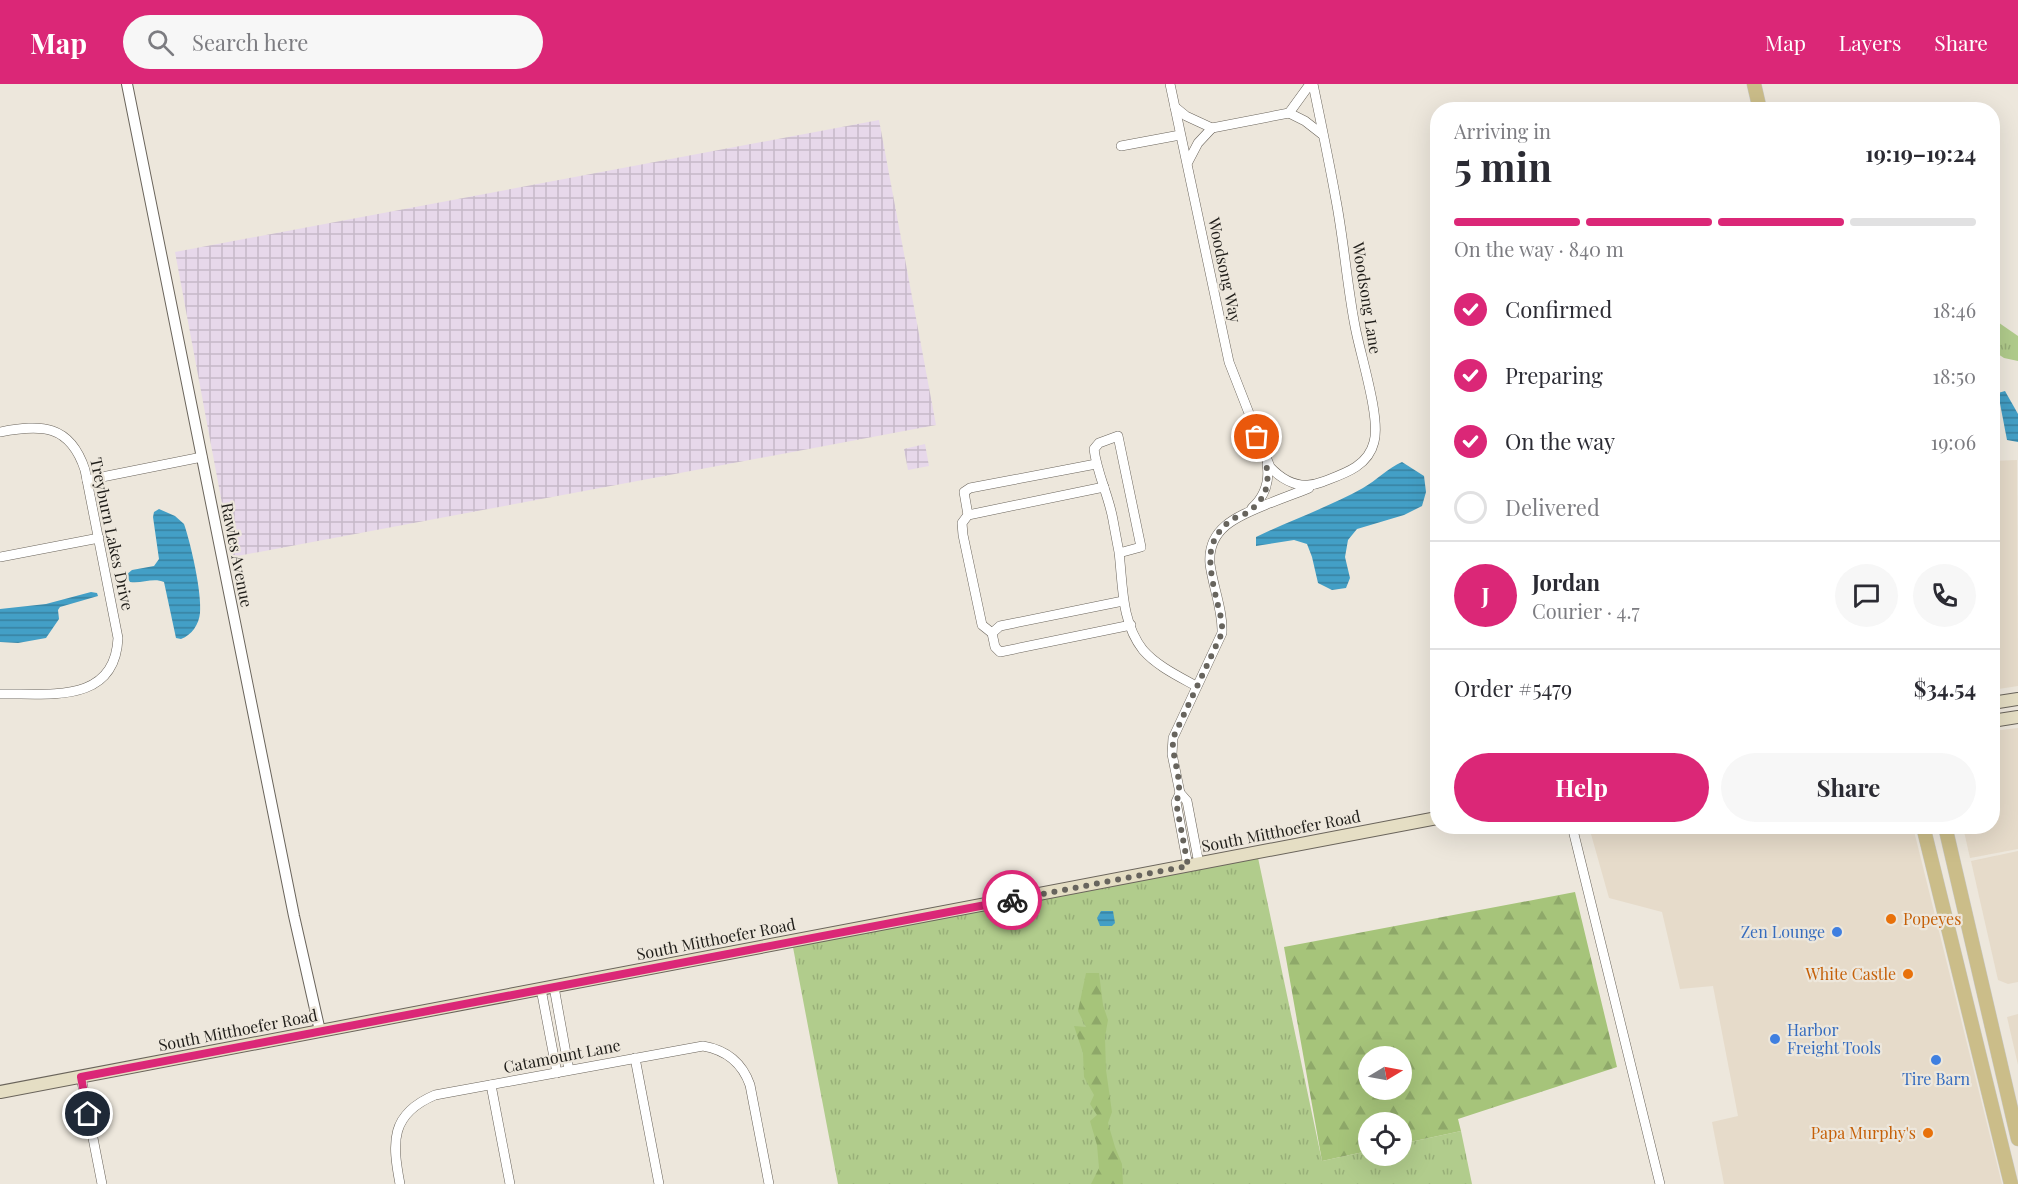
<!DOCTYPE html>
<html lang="en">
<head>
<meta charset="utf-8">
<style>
  :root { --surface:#fff; --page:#f7f7f7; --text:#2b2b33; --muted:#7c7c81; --line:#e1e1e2; --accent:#db2777 }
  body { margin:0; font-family:"Playfair Display",serif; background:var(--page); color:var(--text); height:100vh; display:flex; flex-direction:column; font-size:22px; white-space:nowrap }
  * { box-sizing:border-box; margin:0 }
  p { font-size:20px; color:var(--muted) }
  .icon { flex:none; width:33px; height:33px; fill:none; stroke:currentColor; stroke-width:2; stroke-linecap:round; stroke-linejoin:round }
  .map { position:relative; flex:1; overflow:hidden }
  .details { position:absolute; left:1430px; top:18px; width:570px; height:732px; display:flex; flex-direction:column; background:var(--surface); border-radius:24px; box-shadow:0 6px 24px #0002 }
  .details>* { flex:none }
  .needle { width:39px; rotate:80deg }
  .buttons { position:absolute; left:1358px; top:962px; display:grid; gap:12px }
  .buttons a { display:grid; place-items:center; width:54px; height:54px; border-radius:50%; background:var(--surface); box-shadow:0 6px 24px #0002; font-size:30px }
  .pin { position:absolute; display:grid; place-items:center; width:51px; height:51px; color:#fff; margin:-26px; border:3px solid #fff; border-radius:50%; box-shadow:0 2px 6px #0007 }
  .courier { position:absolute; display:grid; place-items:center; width:60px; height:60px; margin:-30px; border:4px solid #db2777; border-radius:50%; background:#fff; color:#222; box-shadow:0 2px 8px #0007 }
  .headline em { font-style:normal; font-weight:700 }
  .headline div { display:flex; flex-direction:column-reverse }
  .headline { display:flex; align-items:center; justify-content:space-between; height:102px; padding:0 24px }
  h1 { font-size:39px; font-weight:700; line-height:45px }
  .bar { display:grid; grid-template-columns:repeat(4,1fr); gap:9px 6px; align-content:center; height:72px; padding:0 24px }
  .bar i { height:8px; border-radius:4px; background:var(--line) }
  .bar .selected { background:var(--accent) }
  .bar p { grid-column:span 4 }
  .line { display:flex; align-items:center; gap:15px; padding:0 24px; border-top:2px solid var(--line) }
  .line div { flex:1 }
  .round { display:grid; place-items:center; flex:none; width:63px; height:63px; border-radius:32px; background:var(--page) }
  ol { padding:0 24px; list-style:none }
  li { display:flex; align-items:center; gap:18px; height:66px }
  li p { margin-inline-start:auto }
  li .icon { padding:6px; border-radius:50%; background:var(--accent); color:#fff; stroke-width:4 }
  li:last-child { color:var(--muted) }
  li i { width:33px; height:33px; border:3px solid var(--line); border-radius:50% }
  .action { display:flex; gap:12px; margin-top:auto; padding:12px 24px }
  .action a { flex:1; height:69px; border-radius:36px; background:var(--accent); color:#fff; font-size:24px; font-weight:700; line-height:69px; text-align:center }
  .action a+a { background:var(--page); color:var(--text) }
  header { display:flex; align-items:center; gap:36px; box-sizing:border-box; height:84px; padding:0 30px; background:var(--accent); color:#fff }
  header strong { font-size:28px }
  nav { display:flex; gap:33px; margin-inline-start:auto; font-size:21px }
  .search { width:420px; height:54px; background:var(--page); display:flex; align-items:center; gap:15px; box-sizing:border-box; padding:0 21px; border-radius:33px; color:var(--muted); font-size:22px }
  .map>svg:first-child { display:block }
</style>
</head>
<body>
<header>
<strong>Map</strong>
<div class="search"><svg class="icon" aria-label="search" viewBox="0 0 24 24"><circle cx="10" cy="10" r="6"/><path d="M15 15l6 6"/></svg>Search here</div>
<nav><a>Map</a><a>Layers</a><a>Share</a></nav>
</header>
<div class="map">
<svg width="2018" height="1100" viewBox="0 0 2018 1100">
  <defs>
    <pattern id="industrial-grid" width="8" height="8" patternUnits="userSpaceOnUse" patternTransform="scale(1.5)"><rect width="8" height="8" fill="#e7d8ea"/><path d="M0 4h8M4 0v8" fill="none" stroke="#c6b9c8"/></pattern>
    <pattern id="grass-tufts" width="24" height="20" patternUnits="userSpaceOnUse" patternTransform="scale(1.5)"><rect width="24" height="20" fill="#b1cc8c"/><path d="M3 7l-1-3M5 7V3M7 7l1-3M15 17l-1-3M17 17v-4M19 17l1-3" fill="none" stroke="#98af78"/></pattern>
    <pattern id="forest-firs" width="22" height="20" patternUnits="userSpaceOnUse" patternTransform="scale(1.5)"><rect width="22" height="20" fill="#a6c47a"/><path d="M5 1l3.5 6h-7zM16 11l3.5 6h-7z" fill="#8ea869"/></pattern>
    <pattern id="water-rules" width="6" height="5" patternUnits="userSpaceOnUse" patternTransform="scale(1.5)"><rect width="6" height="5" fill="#439fc6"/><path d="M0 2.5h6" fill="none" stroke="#3781a0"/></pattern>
  </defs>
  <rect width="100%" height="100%" fill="#ede7dc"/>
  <!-- built -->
  <g fill="#e6dbca">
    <polygon points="2017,376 2018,602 1992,606 1992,377"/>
    <polygon points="2018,644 2018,765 1970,774 1963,743 1992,742 1992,647"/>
    <polygon points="1589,743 1913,743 2002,1100 1724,1100 1712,1038 1738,1032 1713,902 1680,905 1662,828 1609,814"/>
    <polygon points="2018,767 2018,898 2008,900 1998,896 1971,777"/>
    <polygon points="2018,930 2018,981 2007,933"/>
  </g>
  <!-- industrial -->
  <g fill="url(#industrial-grid)">
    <polygon points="879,36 936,341 232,473 175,168"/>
    <polygon points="925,360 929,382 908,386 904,365"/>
  </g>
  <!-- grass -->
  <g fill="url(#grass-tufts)">
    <polygon points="1992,234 2018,252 2018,277 2004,274 1992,266"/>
    <polygon points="1257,769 1322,1077 1368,1067 1368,1071 1401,1071 1401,1060 1461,1047 1472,1100 838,1100 792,858"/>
  </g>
  <!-- forest -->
  <g fill="url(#forest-firs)" fill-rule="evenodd">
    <path d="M1575,808L1617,983L1458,1035L1461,1047L1401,1060V1038H1368V1067L1322,1077L1284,863ZM1368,972H1401V1005H1368Z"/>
    <polygon points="1086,889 1099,889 1103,921 1108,936 1105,953 1106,986 1112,1028 1108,1039 1115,1063 1122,1080 1123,1100 1091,1100 1099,1084 1097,1061 1090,1037 1097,1031 1090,1020 1094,1011 1084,993 1083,969 1074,942 1086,943 1078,927"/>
  </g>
  <!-- water -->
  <g fill="url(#water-rules)">
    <polygon points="2005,307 2018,330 2018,358 2007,356 1998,309"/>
    <path d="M1402,378L1424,392L1426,408L1422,422L1404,431L1357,445L1348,456L1345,473L1350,494L1346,504L1332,506L1318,499L1312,473L1307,460L1294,456L1256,462V453C1291,436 1329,423 1363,404C1377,396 1388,384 1402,378Z"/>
    <path d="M159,425L175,432L184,440C191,460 202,509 200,529C199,540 192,551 181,555L176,554L164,498C153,493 142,500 130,498L126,491L132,486L154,482L159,475L153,433L154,428Z"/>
    <polygon points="91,508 97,509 98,512 60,523 58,526 59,535 46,554 18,559 0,558 0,525 46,520"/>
    <polygon points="1101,827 1113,827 1115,839 1112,842 1100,842 1097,834"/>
  </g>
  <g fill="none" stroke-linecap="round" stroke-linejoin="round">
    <!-- minor casing -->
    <g stroke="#6a645b" stroke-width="10">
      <g id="minor">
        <path d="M1170,0L1229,278L1270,383C1284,398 1302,406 1322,398C1343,390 1368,383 1374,358C1381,334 1360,270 1355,242C1347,201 1344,158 1336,116C1329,77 1321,39 1313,0"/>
        <polyline points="1175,23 1186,32 1212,44"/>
        <polyline points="1289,29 1305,37 1323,51"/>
        <polyline points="1289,29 1310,0"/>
        <polyline points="1212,44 1289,29"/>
        <polyline points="1121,62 1180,51"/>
        <polyline points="1188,78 1198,59 1212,44"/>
        <path d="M0,348C41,340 70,340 85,386L118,554C115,621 48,609 0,610"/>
        <polyline points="87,396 202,373"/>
        <path d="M1252,424C1265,412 1270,398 1267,380"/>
        <polyline points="968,431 964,408 970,404 1096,380"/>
        <path d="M1119,469L1141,463L1118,352L1099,359L1094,365C1097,390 1109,412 1113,436C1115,447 1117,458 1119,468C1123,501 1121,538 1143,566C1157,582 1178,592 1196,602"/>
        <polyline points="0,473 99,454"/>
        <polyline points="1123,517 1000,542 992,549 995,563 1000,568 1131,541"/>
        <polyline points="992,549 982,541 963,451 962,439 968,431 1104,403"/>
        <polyline points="1180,709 1176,718 1188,782"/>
        <polyline points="1572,742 1660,1100"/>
        <path d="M1199,780L1187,717L1180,709L1172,670L1173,654L1222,549C1223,526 1213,503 1210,480C1207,444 1238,432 1265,421C1280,415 1294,410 1309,404"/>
        <polyline points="554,903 569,986"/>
        <polyline points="541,905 557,989"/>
        <polyline points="635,974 659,1100"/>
        <polyline points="81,993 102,1100"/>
        <polyline points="491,1001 510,1100"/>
        <path d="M400,1100C392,1058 390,1030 435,1011L703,962C726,966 742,978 750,1001L769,1100"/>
      </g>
    </g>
    <!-- tertiary casing -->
    <g stroke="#6a645b" stroke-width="12">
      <polyline id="tertiary" points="127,0 294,832 320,947"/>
    </g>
    <!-- secondary casing -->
    <g stroke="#6a645b" stroke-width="14">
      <g id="secondary">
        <polyline points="1992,619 2018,615"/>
        <polyline points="1992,637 2018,633"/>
        <polyline points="0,1008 1437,734"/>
      </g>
    </g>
    <!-- primary casing -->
    <g stroke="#c9c9c8" stroke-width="15">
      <g id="primary">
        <polyline points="1754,0 1760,26"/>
        <polyline points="1923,742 2011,1100"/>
        <polyline points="1945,742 2018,1055"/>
      </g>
    </g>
    <!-- minor -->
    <use href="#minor" stroke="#fff" stroke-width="9"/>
    <!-- tertiary -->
    <use href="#tertiary" stroke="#fff" stroke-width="10"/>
    <!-- secondary -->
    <use href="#secondary" stroke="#e5dec4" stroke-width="12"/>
    <!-- primary -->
    <use href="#primary" stroke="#cbbd89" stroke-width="14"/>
  </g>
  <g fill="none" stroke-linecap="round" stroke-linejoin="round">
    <!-- done -->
    <path stroke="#67645d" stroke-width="6" stroke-dasharray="0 10.8" d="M1012,816L1188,782L1176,718C1185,699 1171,675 1173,654L1222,549V539C1218,518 1206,483 1212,462C1216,450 1224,440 1235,434C1239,432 1244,431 1248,428C1277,408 1268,380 1257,353"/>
    <!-- route -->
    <polyline stroke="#db2777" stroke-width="8" points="88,1030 81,993 1012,816"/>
  </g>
  <!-- markers -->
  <g fill="#e8710a" stroke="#ede7dc" stroke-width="2">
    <circle cx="1891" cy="835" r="6"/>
    <circle cx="1908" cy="890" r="6"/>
    <circle cx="1928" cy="1049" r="6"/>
  </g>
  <g fill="#3f7fe0" stroke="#ede7dc" stroke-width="2">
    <circle cx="1837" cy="848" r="6"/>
    <circle cx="1775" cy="955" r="6"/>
    <circle cx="1936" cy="976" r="6"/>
  </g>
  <g text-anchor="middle" stroke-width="4.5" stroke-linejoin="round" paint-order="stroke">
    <!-- street labels -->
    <g font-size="16" fill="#1f1d19" stroke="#ede7dc">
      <text transform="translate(1225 186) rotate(78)" y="6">Woodsong Way</text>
      <text transform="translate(1367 214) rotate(81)" y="6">Woodsong Lane</text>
      <text transform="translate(112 450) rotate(78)" y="6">Treyburn Lakes Drive</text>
      <text transform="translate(237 471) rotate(79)" y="6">Rawles Avenue</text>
      <text transform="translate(1281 747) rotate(-11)" y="6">South Mitthoefer Road</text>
      <text transform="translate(716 855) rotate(-11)" y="6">South Mitthoefer Road</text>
      <text transform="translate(238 946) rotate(-11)" y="6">South Mitthoefer Road</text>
      <text transform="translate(562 972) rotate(-11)" y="6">Catamount Lane</text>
    </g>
    <!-- food labels -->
    <g font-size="16" fill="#c56008" stroke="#ede7dc" text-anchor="end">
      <text x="1903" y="841" text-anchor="start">Popeyes</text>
      <text x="1896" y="896">White Castle</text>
      <text x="1916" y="1055">Papa Murphy's</text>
    </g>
    <!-- shop labels -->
    <g font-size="16" fill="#366cbe" stroke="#ede7dc" text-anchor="end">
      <text x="1825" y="854">Zen Lounge</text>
      <text x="1787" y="952" text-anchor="start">Harbor<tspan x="1787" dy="18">Freight Tools</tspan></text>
      <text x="1936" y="1001" text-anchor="middle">Tire Barn</text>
    </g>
  </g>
</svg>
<div class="buttons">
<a><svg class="needle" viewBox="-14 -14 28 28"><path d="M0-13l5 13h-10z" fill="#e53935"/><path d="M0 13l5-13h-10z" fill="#7c7c81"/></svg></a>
<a><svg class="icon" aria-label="locate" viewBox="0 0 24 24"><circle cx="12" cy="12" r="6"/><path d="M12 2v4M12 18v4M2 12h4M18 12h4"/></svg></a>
</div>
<div class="pin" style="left:1257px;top:353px;background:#ea580c"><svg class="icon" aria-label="bag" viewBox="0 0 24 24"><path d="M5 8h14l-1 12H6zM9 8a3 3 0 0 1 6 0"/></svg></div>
<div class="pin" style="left:88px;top:1030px;background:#1f2937"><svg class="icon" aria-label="home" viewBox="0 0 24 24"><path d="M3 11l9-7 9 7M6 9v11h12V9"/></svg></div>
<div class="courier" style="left:1012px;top:816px"><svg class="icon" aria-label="bike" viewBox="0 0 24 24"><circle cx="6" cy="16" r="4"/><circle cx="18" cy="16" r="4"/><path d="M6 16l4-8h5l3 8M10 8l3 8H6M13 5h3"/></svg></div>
<section class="details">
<div class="headline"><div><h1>5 min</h1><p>Arriving in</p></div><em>19:19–19:24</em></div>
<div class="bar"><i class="selected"></i><i class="selected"></i><i class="selected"></i><i></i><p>On the way · 840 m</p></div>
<ol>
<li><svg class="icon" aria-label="check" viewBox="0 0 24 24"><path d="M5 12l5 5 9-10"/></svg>Confirmed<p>18:46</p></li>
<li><svg class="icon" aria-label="check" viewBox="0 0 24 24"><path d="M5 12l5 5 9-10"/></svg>Preparing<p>18:50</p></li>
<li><svg class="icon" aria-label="check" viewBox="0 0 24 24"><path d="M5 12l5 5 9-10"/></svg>On the way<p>19:06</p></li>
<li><i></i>Delivered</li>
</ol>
<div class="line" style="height:108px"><b class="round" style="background:var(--accent);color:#fff">J</b><div><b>Jordan</b><p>Courier · 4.7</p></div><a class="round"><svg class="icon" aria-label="chat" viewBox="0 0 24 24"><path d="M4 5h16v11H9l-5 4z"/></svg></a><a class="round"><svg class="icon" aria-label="phone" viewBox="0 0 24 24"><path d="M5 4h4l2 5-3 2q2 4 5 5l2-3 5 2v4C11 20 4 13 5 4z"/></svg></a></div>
<div class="line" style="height:78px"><div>Order #5479</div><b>$34.54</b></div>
<div class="action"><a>Help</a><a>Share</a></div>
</section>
</div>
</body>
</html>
